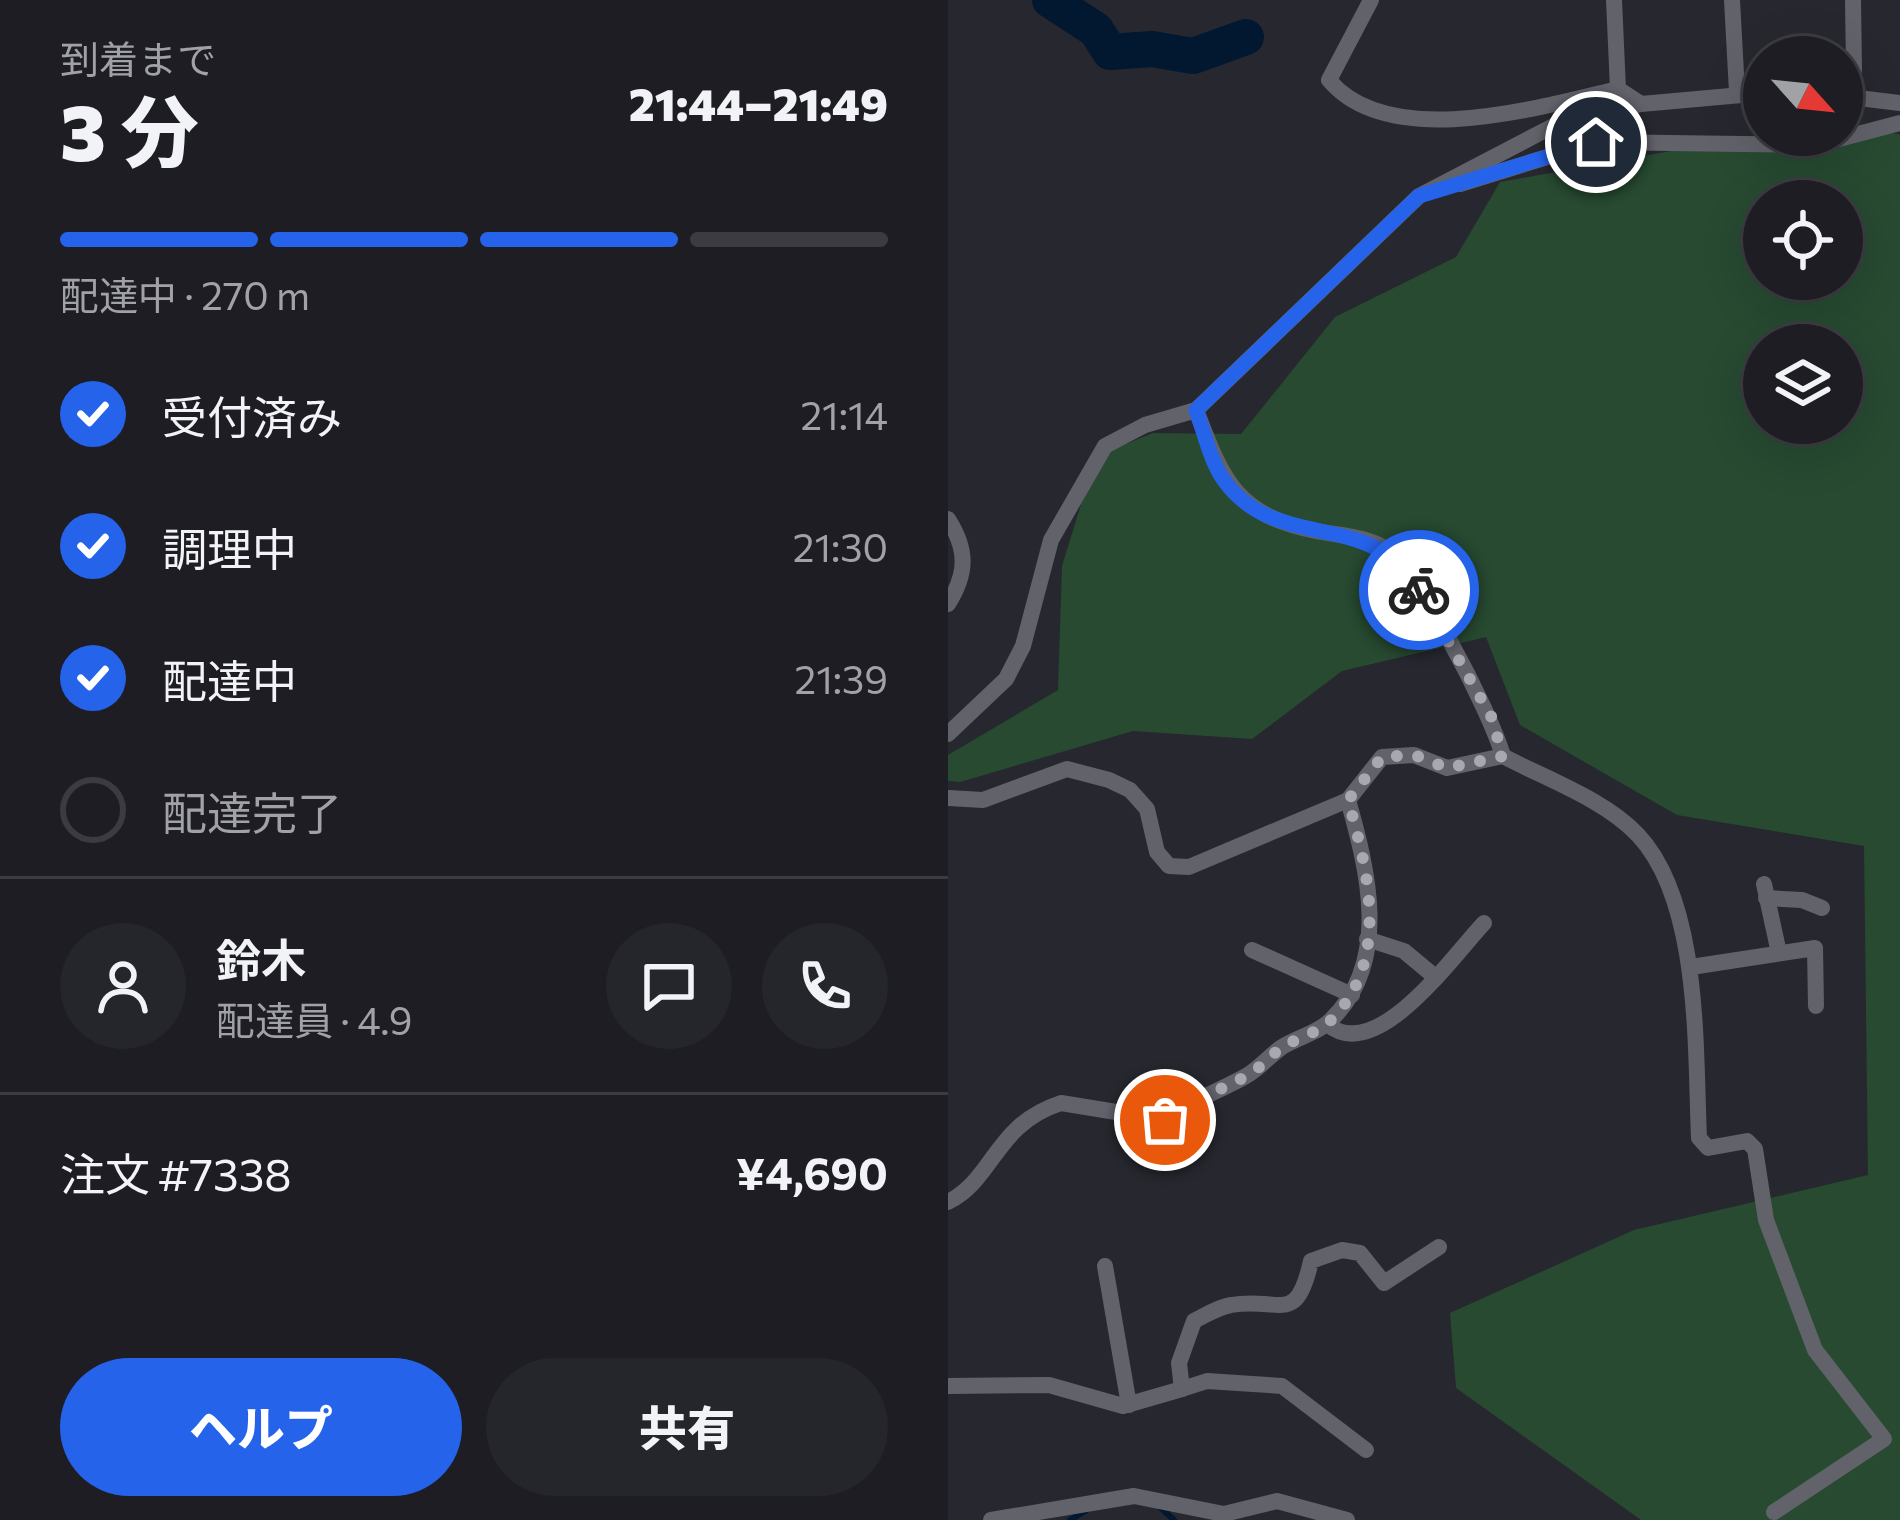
<!DOCTYPE html>
<html lang="ja">
<head>
<meta charset="utf-8">
<style>
  :root { --surface:#1d1d23; --page:#25262b; --text:#f1f3f6; --muted:#a0a2a6; --line:#3b3b41; --accent:#2563eb }
  body { margin:0; font-family:Commissioner,"Noto Sans JP",sans-serif; background:var(--page); color:var(--text); height:100vh; display:flex; flex-direction:column; font-size:45px; white-space:nowrap }
  * { box-sizing:border-box; margin:0 }
  p { font-size:39px; color:var(--muted) }
  .icon { flex:none; width:66px; height:66px; fill:none; stroke:currentColor; stroke-width:2; stroke-linecap:round; stroke-linejoin:round }
  .map { position:relative; flex:1; overflow:hidden }
  .panel { display:flex; flex-direction:column; background:var(--surface); width:948px }
  .panel>* { flex:none }
  .needle { width:78px; rotate:117deg }
  .fabs { position:absolute; left:795px; top:36px; display:grid; gap:24px }
  .fabs a { display:grid; place-items:center; width:120px; height:120px; border-radius:50%; background:var(--surface); box-shadow:0 12px 48px #0002,0 0 0 3px var(--line); font-size:60px }
  .pin { position:absolute; display:grid; place-items:center; width:102px; height:102px; color:#fff; margin:-51px; border:6px solid #fff; border-radius:50%; box-shadow:0 3px 12px #0007 }
  .courier { position:absolute; display:grid; place-items:center; width:120px; height:120px; margin:-60px; border:9px solid #2563eb; border-radius:50%; background:#fff; color:#222; box-shadow:0 3px 15px #0007 }
  .head em { font-style:normal; font-weight:800 }
  .head div { display:flex; flex-direction:column-reverse }
  .head { display:flex; align-items:center; justify-content:space-between; height:204px; padding:0 60px }
  h1 { font-size:78px; font-weight:800; line-height:90px }
  .bar { display:grid; grid-template-columns:repeat(4,1fr); gap:18px 12px; align-content:center; height:144px; padding:0 60px }
  .bar i { height:15px; border-radius:9px; background:var(--line) }
  .bar .selected { background:var(--accent) }
  .bar p { grid-column:span 4 }
  .line { display:flex; align-items:center; gap:30px; padding:0 60px; border-top:3px solid var(--line) }
  .line div { flex:1 }
  .round { display:grid; place-items:center; flex:none; width:126px; height:126px; border-radius:63px; background:var(--page) }
  ol { padding:0 60px; list-style:none }
  li { display:flex; align-items:center; gap:36px; height:132px }
  li p { margin-inline-start:auto }
  li .icon { padding:12px; border-radius:50%; background:var(--accent); color:#fff; stroke-width:4 }
  li:last-child { color:var(--muted) }
  li i { width:66px; height:66px; border:6px solid var(--line); border-radius:50% }
  .primary-button { display:flex; gap:24px; margin-top:auto; padding:24px 60px }
  .primary-button a { flex:1; height:138px; border-radius:72px; background:var(--accent); color:#fff; font-size:48px; font-weight:800; line-height:138px; text-align:center }
  .primary-button a+a { background:var(--page); color:var(--text) }
  main { display:flex; flex:1; min-height:0 }
  .map>svg:first-child { display:block }
</style>
</head>
<body>
<main>
<section class="panel">
<div class="head"><div><h1>3 分</h1><p>到着まで</p></div><em>21:44–21:49</em></div>
<div class="bar"><i class="selected"></i><i class="selected"></i><i class="selected"></i><i></i><p>配達中 · 270 m</p></div>
<ol>
<li><svg class="icon" aria-label="check" viewBox="0 0 24 24"><path d="M5 12l5 5 9-10"/></svg>受付済み<p>21:14</p></li>
<li><svg class="icon" aria-label="check" viewBox="0 0 24 24"><path d="M5 12l5 5 9-10"/></svg>調理中<p>21:30</p></li>
<li><svg class="icon" aria-label="check" viewBox="0 0 24 24"><path d="M5 12l5 5 9-10"/></svg>配達中<p>21:39</p></li>
<li><i></i>配達完了</li>
</ol>
<div class="line" style="height:216px"><a class="round"><svg class="icon" aria-label="person" viewBox="0 0 24 24"><circle cx="12" cy="8" r="4"/><path d="M4 21q1-7 8-7t8 7"/></svg></a><div><b>鈴木</b><p>配達員 · 4.9</p></div><a class="round"><svg class="icon" aria-label="chat" viewBox="0 0 24 24"><path d="M4 5h16v11H9l-5 4z"/></svg></a><a class="round"><svg class="icon" aria-label="phone" viewBox="0 0 24 24"><path d="M5 4h4l2 5-3 2q2 4 5 5l2-3 5 2v4C11 20 4 13 5 4z"/></svg></a></div>
<div class="line" style="height:156px"><div>注文 #7338</div><b>¥4,690</b></div>
<div class="primary-button"><a>ヘルプ</a><a>共有</a></div>
</section>
<div class="map">
<svg width="952" height="1520" viewBox="0 0 952 1520">
  <rect width="100%" height="100%" fill="#27272f"/>
  <!-- green -->
  <path fill="#274a31" fill-rule="evenodd" d="M894,129L952,134V1520H693L508,1388L502,1313L686,1230L920,1175L916,846L729,815L572,725L538,637L394,671L304,739L185,731L12,782L0,781V755L110,690L114,566L148,456L205,433L293,434L387,317L508,257L552,182L816,134L894,135ZM816,201H894V279H816ZM816,345H894V423H816Z"/>
  <g fill="none" stroke-linecap="round" stroke-linejoin="round">
    <!-- stream -->
    <g stroke="#021730" stroke-width="6">
      <polyline points="211,1506 226,1520"/>
      <polyline points="122,1520 139,1510"/>
    </g>
    <!-- river -->
    <polyline stroke="#021730" stroke-width="36" points="102,0 148,30 162,52 204,49 245,56 298,37"/>
    <!-- street -->
    <g stroke="#61626a" stroke-width="16">
      <path d="M423,0L381,80C441,152 593,107 670,89L693,104"/>
      <polyline points="666,0 670,89"/>
      <polyline points="784,0 789,92"/>
      <polyline points="894,96 952,103"/>
      <polyline points="900,97 906,70 905,0"/>
      <polyline points="512,184 648,142 868,145 952,123"/>
      <path d="M248,410C275,480 287,515 368,531C388,535 413,536 431,545C469,567 542,711 555,756"/>
      <path d="M0,519C20,550 19,574 0,604"/>
      <polyline points="0,734 58,679 75,646 103,540 157,446 197,425 248,410 471,196 611,123 693,104 816,93"/>
      <path d="M0,798L35,800L119,769L161,780L182,790L199,809L209,852L221,866L241,867L400,800L434,757L466,755L499,768L555,756C598,779 656,799 690,835C753,902 747,1051 751,1138L760,1148L799,1141L807,1149L818,1220L867,1350L936,1439L826,1512"/>
      <polyline points="816,884 831,953"/>
      <polyline points="818,898 854,900 874,908"/>
      <polyline points="419,939 456,951 486,976"/>
      <polyline points="304,950 404,995"/>
      <polyline points="743,967 867,948 868,1006"/>
      <path d="M379,1024C428,1066 503,958 536,923"/>
      <path d="M0,1202C47,1178 46,1125 113,1103L217,1120C243,1100 270,1092 298,1076C311,1069 322,1055 334,1047C350,1037 370,1033 383,1020C443,961 420,871 400,800"/>
      <polyline points="157,1266 181,1405"/>
      <path d="M0,1386L101,1385L175,1406L234,1389L231,1363L246,1321C258,1315 270,1307 283,1305C332,1296 348,1328 363,1261L394,1250L412,1253L436,1283L491,1247"/>
      <polyline points="234,1389 259,1381 334,1386 418,1450"/>
      <polyline points="43,1520 186,1496 276,1514 329,1501 399,1520"/>
    </g>
  </g>
  <g fill="none" stroke-linecap="round" stroke-linejoin="round">
    <!-- done -->
    <path stroke="#a8a8ae" stroke-width="12" stroke-dasharray="0 21.6" d="M217,1120C244,1100 269,1092 298,1076C312,1069 322,1055 335,1047C350,1037 370,1033 383,1020C443,961 420,870 400,800L434,757L466,755L499,768L555,756L543,716L471,590"/>
    <!-- route -->
    <path stroke="#2563eb" stroke-width="15" d="M471,590C423,506 328,555 275,479C262,460 256,431 248,410L471,196L648,142"/>
  </g>
</svg>
<div class="fabs">
<a><svg class="needle" viewBox="-14 -14 28 28"><path d="M0-13l5 13h-10z" fill="#e53935"/><path d="M0 13l5-13h-10z" fill="#a0a2a6"/></svg></a>
<a><svg class="icon" aria-label="locate" viewBox="0 0 24 24"><circle cx="12" cy="12" r="6"/><path d="M12 2v4M12 18v4M2 12h4M18 12h4"/></svg></a>
<a><svg class="icon" aria-label="layers" viewBox="0 0 24 24"><path d="M12 4l9 5-9 5-9-5zM3 14l9 5 9-5"/></svg></a>
</div>
<div class="pin" style="left:217px;top:1120px;background:#ea580c"><svg class="icon" aria-label="bag" viewBox="0 0 24 24"><path d="M5 8h14l-1 12H6zM9 8a3 3 0 0 1 6 0"/></svg></div>
<div class="pin" style="left:648px;top:142px;background:#1f2937"><svg class="icon" aria-label="home" viewBox="0 0 24 24"><path d="M3 11l9-7 9 7M6 9v11h12V9"/></svg></div>
<div class="courier" style="left:471px;top:590px"><svg class="icon" aria-label="bike" viewBox="0 0 24 24"><circle cx="6" cy="16" r="4"/><circle cx="18" cy="16" r="4"/><path d="M6 16l4-8h5l3 8M10 8l3 8H6M13 5h3"/></svg></div>
</div>
</main>
</body>
</html>
